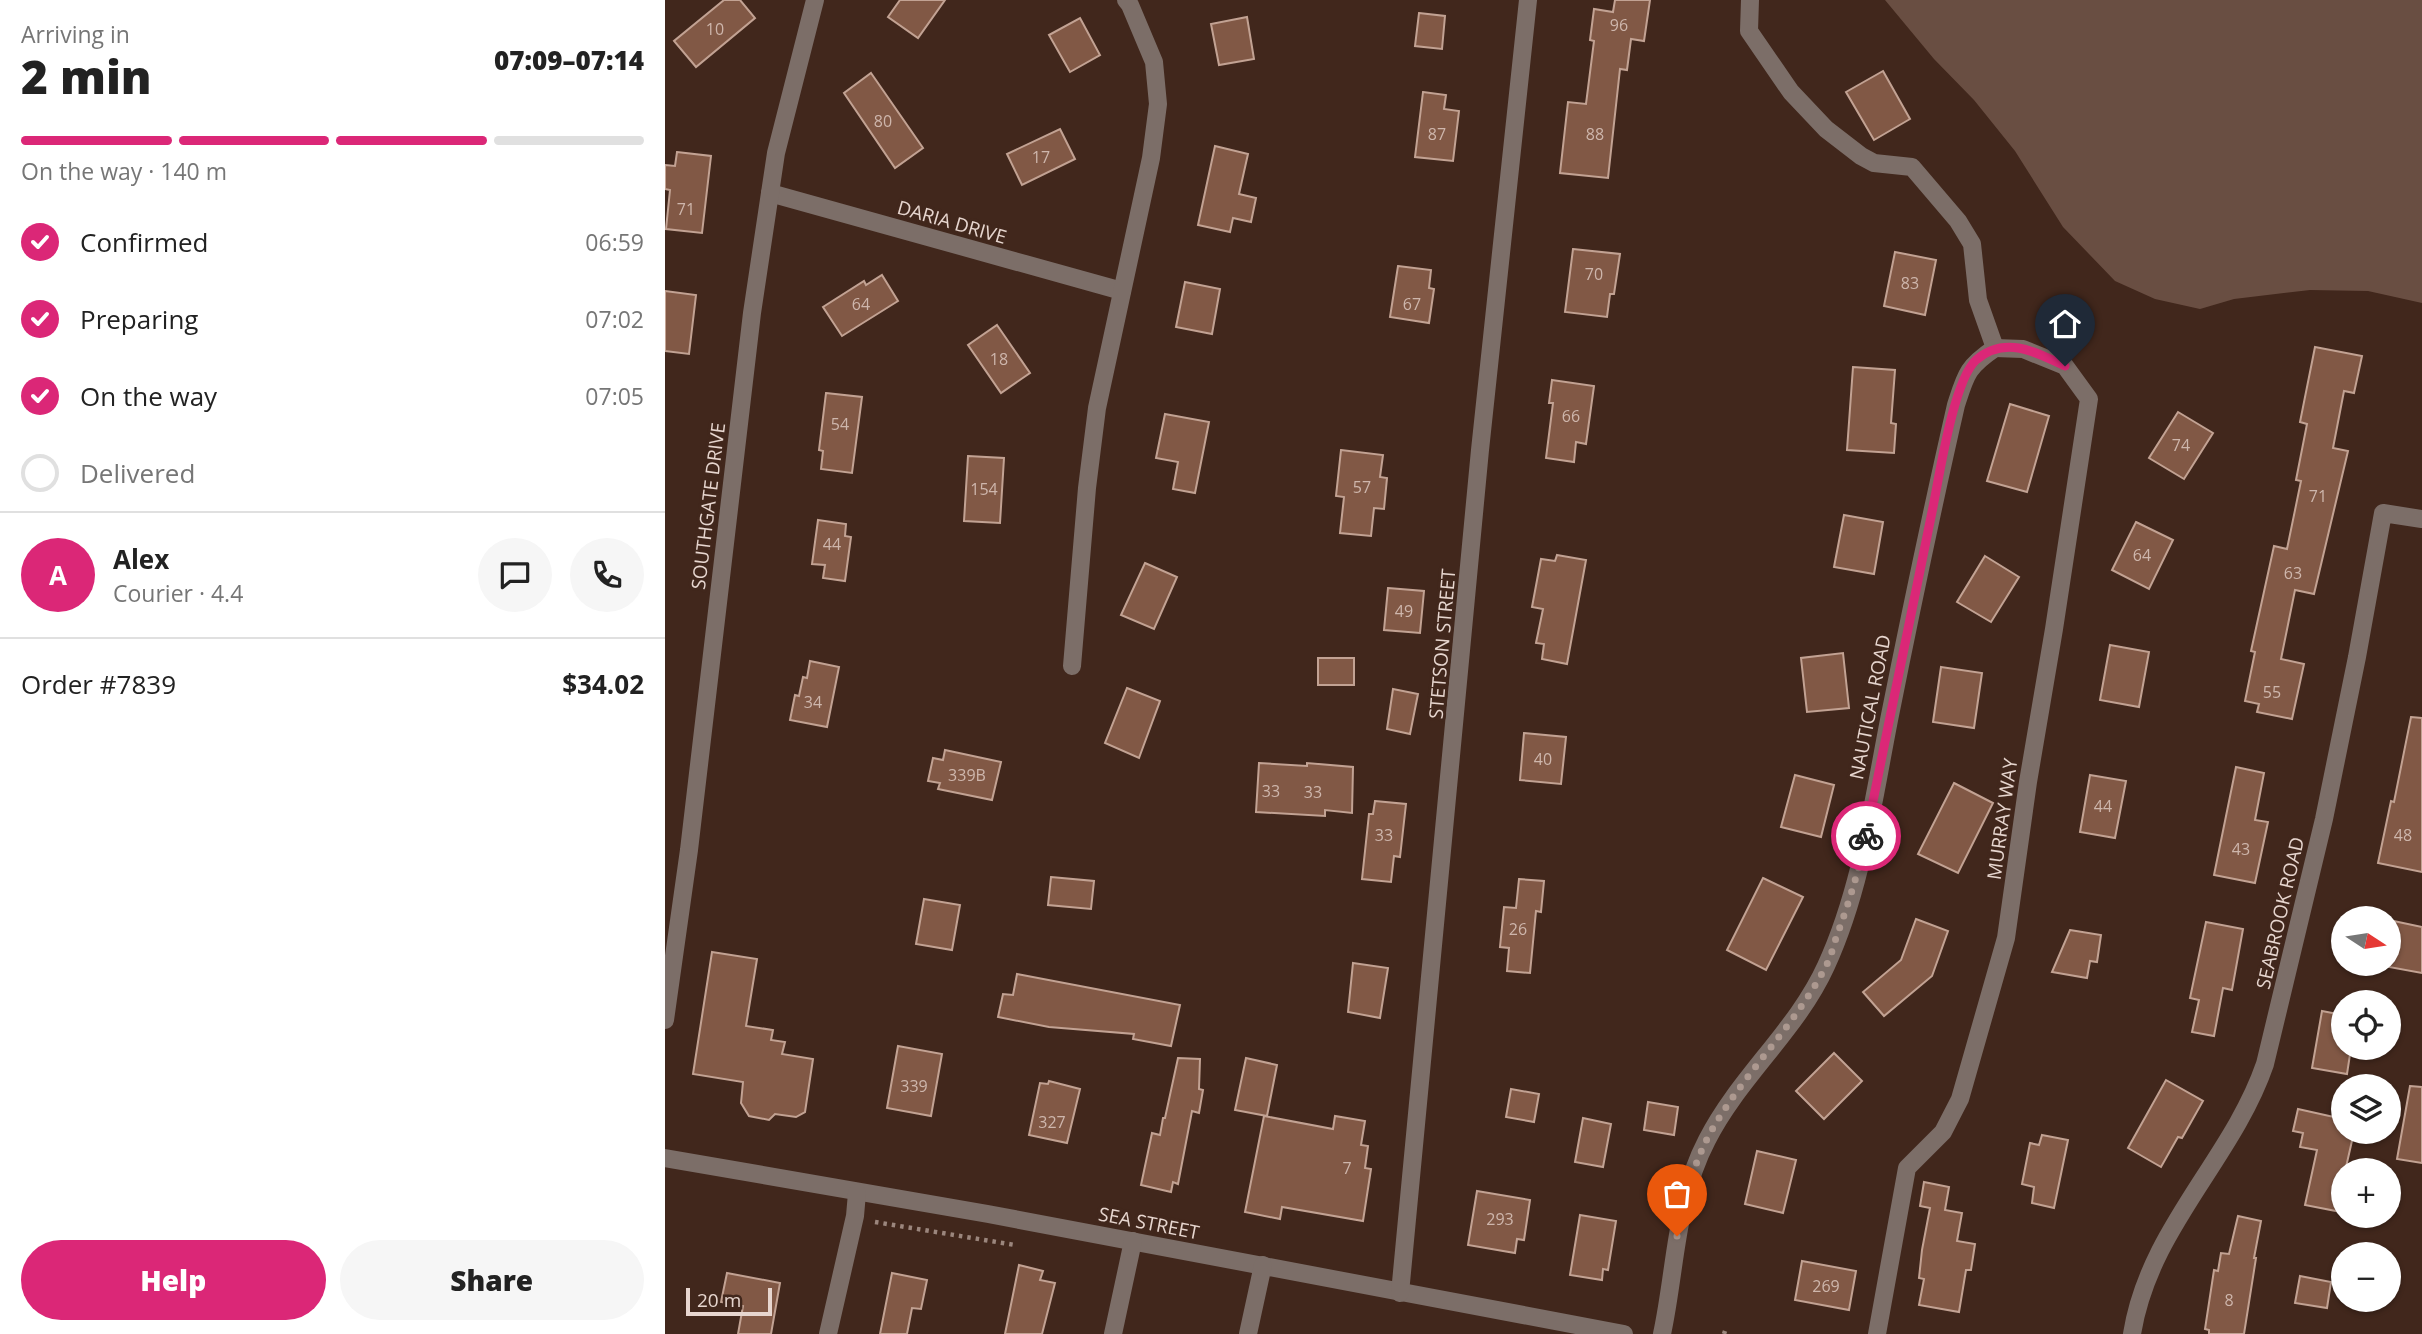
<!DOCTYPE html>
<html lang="en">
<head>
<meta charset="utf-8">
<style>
  :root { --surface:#fff; --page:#f6f6f6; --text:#222; --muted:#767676; --line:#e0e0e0; --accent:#db2777 }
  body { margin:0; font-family:"Open Sans",sans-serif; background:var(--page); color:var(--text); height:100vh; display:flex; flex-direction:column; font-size:26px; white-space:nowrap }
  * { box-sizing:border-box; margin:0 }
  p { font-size:23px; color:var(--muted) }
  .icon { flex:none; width:38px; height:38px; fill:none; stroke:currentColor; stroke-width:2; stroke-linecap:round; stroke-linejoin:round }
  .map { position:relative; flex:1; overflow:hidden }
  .details { display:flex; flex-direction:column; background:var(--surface); width:665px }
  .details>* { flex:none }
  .needle { width:46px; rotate:102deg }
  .controls { position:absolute; left:1666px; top:906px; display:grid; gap:14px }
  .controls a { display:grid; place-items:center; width:70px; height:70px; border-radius:50%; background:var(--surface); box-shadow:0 2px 5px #0004; font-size:35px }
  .scale { position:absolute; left:21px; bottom:18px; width:86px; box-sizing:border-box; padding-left:7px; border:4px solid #e7d6cf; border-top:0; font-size:19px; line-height:24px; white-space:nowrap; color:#e7d6cf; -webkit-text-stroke:5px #41271c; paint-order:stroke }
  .pin { position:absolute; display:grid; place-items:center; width:60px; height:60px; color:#fff; margin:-72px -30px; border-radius:50% 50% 50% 0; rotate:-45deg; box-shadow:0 0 7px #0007 }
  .pin .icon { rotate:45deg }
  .courier { position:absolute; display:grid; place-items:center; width:70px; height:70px; margin:-35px; border:5px solid #db2777; border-radius:50%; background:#fff; color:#222; box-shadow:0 2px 9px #0007 }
  .overview em { font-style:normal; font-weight:800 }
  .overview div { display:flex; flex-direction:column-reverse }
  .overview { display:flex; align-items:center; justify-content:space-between; height:119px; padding:0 21px }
  h1 { font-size:46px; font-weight:800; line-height:52px }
  .bar { display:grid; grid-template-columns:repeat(4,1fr); gap:10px 7px; align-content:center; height:84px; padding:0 21px }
  .bar i { height:9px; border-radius:5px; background:var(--line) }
  .bar .selected { background:var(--accent) }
  .bar p { grid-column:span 4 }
  .line { display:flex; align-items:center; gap:18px; padding:0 21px; border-top:2px solid var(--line) }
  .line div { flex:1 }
  .round { display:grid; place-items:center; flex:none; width:74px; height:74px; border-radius:37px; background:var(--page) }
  ol { padding:0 21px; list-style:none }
  li { display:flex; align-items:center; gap:21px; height:77px }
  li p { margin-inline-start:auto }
  li .icon { padding:7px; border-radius:50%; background:var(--accent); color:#fff; stroke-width:4 }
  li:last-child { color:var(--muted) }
  li i { width:38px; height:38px; border:4px solid var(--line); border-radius:50% }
  .cta { display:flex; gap:14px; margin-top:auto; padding:14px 21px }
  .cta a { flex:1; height:80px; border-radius:42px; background:var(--accent); color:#fff; font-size:28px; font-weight:800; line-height:80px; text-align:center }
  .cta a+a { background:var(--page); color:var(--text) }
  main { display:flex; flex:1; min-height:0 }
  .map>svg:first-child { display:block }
</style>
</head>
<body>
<main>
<section class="details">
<div class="overview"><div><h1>2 min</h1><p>Arriving in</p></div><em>07:09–07:14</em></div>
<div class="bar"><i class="selected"></i><i class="selected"></i><i class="selected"></i><i></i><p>On the way · 140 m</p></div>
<ol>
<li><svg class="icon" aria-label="check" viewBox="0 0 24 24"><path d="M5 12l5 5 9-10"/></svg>Confirmed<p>06:59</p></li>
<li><svg class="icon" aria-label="check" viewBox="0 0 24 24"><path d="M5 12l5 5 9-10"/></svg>Preparing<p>07:02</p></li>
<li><svg class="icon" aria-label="check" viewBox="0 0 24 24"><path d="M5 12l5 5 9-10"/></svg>On the way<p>07:05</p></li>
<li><i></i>Delivered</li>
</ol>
<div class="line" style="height:126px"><b class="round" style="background:var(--accent);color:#fff">A</b><div><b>Alex</b><p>Courier · 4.4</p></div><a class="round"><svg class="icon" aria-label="chat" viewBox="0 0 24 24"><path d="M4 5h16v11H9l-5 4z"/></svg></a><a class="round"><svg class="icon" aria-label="phone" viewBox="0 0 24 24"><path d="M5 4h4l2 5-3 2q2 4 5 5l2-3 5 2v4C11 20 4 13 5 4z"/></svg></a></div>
<div class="line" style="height:91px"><div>Order #7839</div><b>$34.02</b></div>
<div class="cta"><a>Help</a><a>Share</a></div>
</section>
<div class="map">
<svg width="1757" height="1334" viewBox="0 0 1757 1334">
  <rect width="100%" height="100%" fill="#41271c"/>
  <!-- green -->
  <polygon fill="#694e42" points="1220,0 1757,0 1757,303 1703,291 1645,290 1569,299 1535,309 1490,299 1450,281 1398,227 1350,151 1309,100 1269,59"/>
  <!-- building -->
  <g fill="#815845" stroke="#c2a293" stroke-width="2">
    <polygon points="59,0 75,0 90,18 31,67 9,41"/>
    <polygon points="235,0 280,0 253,38 223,17"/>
    <polygon points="950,0 985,0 979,41 966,39 962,70 955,69 943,178 895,173 903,102 921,104 929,41 925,40 929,9 948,12"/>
    <polygon points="754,13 780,16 777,49 750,46"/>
    <polygon points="582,17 589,59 554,65 546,24"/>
    <polygon points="415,18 435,55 405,72 384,35"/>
    <polygon points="1218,71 1245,119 1209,140 1181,92"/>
    <polygon points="206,73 258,148 230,168 179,93"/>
    <polygon points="758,92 781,95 779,109 794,111 788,161 750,157"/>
    <polygon points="395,129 410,159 357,185 342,154"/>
    <polygon points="550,146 583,154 574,194 591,198 586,222 568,218 565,232 533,225"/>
    <polygon points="12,152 46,156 37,233 1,229 5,190 0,189 0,165 10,166"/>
    <polygon points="908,249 955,254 949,294 945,294 942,317 900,312"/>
    <polygon points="1230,252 1271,260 1260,315 1219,306"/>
    <polygon points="733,266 766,270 764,288 769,289 764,323 725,317"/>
    <polygon points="217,275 233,301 177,336 158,307 199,281 201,285"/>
    <polygon points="520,282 555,289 547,334 511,327"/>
    <polygon points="0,291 31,295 24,354 0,351"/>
    <polygon points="332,325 365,373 336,393 303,345"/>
    <polygon points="1650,347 1697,356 1689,393 1679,391 1668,448 1683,451 1649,594 1630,590 1616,659 1639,664 1627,719 1592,712 1594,704 1580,701 1590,652 1586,651 1609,546 1622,549 1636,481 1631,480 1642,424 1635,422"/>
    <polygon points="1188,367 1230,370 1226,423 1231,424 1229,453 1182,450"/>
    <polygon points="887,380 929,386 921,444 911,442 909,462 881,458 888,403 884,403"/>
    <polygon points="161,393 197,397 187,473 156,469 158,451 154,450"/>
    <polygon points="1345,404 1384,416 1362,492 1322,481"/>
    <polygon points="1513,412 1548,433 1519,479 1484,458"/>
    <polygon points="500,414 544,422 530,493 508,489 513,462 491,458"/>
    <polygon points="676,450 718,455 715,477 722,478 719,509 709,508 706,536 675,533 679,497 671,496"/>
    <polygon points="303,456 339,458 335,523 299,521"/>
    <polygon points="1179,515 1218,522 1209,574 1169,567"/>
    <polygon points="153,520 181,524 180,536 186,537 180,581 158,578 160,565 147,564"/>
    <polygon points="1471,522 1508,540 1484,589 1447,570"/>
    <polygon points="892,555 921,560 902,664 877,659 879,644 871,643 878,609 867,607 876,559 890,561"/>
    <polygon points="1320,556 1354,577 1326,622 1292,602"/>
    <polygon points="480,563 512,577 489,629 456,615"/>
    <polygon points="723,588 759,591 755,633 719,630"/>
    <polygon points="1445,645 1484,652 1474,707 1435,700"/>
    <polygon points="1178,653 1184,708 1142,712 1136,658"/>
    <rect x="653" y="658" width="36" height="27"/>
    <polygon points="145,661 174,667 162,727 125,720 130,695 134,696 138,677 142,678"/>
    <polygon points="1276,667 1317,673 1309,728 1268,722"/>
    <polygon points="462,688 495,701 474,758 440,743"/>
    <polygon points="728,689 753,694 745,734 722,729"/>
    <polygon points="1746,717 1757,718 1757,872 1713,863 1726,801 1729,802"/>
    <polygon points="859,733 901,737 896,784 855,780"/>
    <polygon points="280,750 336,762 327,800 273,789 275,783 263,781 268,758 278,760"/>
    <polygon points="594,763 642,766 642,763 688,767 687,813 660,810 660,816 591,812"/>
    <polygon points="1571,767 1599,773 1590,820 1603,822 1590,883 1549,875"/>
    <polygon points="1130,775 1169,785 1156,837 1116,827"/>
    <polygon points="1425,775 1461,781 1450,838 1415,832"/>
    <polygon points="1289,783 1328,803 1293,873 1253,854"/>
    <polygon points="710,801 741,804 735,857 729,856 726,882 697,879 704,814 708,814"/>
    <polygon points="386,877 429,881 426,909 383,905"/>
    <polygon points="1098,878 1138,897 1101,970 1062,950"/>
    <polygon points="854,879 879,881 876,912 871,911 865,973 842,971 844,948 835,947 839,907 851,908"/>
    <polygon points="259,899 295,905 287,950 251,944"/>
    <polygon points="1251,919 1283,931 1267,976 1219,1016 1198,992 1236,960"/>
    <polygon points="1724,920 1757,927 1757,973 1724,967"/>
    <polygon points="1541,922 1578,929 1567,990 1558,988 1549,1036 1527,1032 1534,1000 1525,998"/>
    <polygon points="1405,930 1436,935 1432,962 1425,961 1422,978 1387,972"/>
    <polygon points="47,952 92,959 81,1026 108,1030 106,1040 120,1042 117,1054 148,1059 140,1112 131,1117 110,1114 104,1120 84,1116 76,1103 78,1082 28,1074"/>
    <polygon points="688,963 723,968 715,1018 683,1012"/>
    <polygon points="352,974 515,1005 506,1046 468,1039 469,1034 384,1027 333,1017 338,994 348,995"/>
    <polygon points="1657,1011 1678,1015 1678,1048 1686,1048 1682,1074 1647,1068"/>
    <polygon points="233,1046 277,1054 266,1116 222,1108"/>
    <polygon points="1169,1053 1197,1081 1159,1119 1131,1091"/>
    <polygon points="513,1058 535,1059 534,1089 538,1090 534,1113 527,1111 513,1184 508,1182 506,1192 476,1185 487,1133 495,1135 498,1118 500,1118"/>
    <polygon points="581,1058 612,1065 602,1116 570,1110"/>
    <polygon points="1501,1080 1538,1101 1517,1138 1513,1137 1496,1167 1463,1148"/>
    <polygon points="384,1081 415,1089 402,1143 364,1135 375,1083 383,1084"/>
    <polygon points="1745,1086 1757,1087 1757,1163 1732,1159"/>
    <polygon points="846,1089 874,1094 869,1122 841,1117"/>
    <polygon points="983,1102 1013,1107 1009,1135 979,1130"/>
    <polygon points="1633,1109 1678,1119 1678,1132 1689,1132 1671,1211 1640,1205 1652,1150 1635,1147 1638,1133 1628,1131"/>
    <polygon points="599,1116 668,1129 670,1116 700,1121 696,1145 703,1146 700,1168 706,1169 698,1221 617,1207 615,1219 580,1212"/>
    <polygon points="918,1118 946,1124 938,1167 910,1162"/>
    <polygon points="1377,1135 1403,1140 1389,1208 1367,1203 1369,1187 1357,1184 1365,1143 1374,1145"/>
    <polygon points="1092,1151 1131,1160 1118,1213 1080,1204"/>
    <polygon points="1259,1182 1284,1187 1280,1210 1297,1213 1292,1241 1310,1244 1306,1270 1301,1270 1294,1312 1254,1305 1259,1279 1254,1278 1257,1250 1265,1208 1255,1206"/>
    <polygon points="812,1191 865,1200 859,1240 852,1239 850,1253 803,1245"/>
    <polygon points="915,1215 951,1221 943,1270 938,1269 937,1280 905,1275"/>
    <polygon points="1573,1216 1596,1221 1589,1258 1591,1258 1579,1334 1544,1334 1544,1330 1540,1329 1549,1270 1553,1271 1556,1253 1564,1254"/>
    <polygon points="1137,1261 1191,1271 1184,1310 1130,1300"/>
    <polygon points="354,1265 378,1271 375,1280 390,1283 377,1334 340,1334"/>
    <polygon points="62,1273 115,1283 106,1334 73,1334 78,1306 56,1302"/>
    <polygon points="227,1273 262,1280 256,1309 247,1308 242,1334 215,1334"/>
    <polygon points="1635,1276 1666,1282 1662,1308 1630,1303"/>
  </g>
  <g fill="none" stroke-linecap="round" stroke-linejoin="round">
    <!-- path -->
    <g stroke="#9b867d" stroke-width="4.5" stroke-dasharray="3.5 5" stroke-linecap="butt">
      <polyline points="210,1222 350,1245"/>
      <polyline points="1059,1334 1060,1331"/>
    </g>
    <!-- minor -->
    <g stroke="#7c6e68" stroke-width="18">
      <polyline points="1085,0 1084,31 1126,92 1161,129 1196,156 1209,163 1247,167 1293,221 1307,244 1313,300 1330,348"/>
      <polyline points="105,193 457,291"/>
      <polyline points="407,666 422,488 432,408 486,158 493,104 489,62 465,5 461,0"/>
      <polyline points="0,1020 24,850 87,313 111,153 150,0"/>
      <polyline points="0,1158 323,1214 959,1334"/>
      <polyline points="735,1293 815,450 863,0"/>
      <polyline points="163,1334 190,1216 192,1193"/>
      <polyline points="448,1334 468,1241"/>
      <polyline points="583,1334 598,1265"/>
      <path d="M997,1334C1011,1269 1010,1201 1042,1140C1074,1077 1132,1030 1161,966C1196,890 1208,802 1224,720C1245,615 1267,510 1291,405C1301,374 1302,367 1330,348"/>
      <polyline points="1212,1334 1242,1168 1278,1132 1295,1099 1341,938 1363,782 1389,629 1424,399 1400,366 1358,349 1330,348"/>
      <path d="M1467,1334C1484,1228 1567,1160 1600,1064L1659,819L1692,657L1718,513L1757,519"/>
    </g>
  </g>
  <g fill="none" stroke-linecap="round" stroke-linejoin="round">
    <!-- done -->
    <path stroke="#ad9990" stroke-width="7" stroke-dasharray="0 12.6" d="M1012,1236C1018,1203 1027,1169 1042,1139C1074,1078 1127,1030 1160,968C1165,959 1168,948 1171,938C1183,905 1194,871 1201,836"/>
    <!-- route -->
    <path stroke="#db2777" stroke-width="9" d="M1201,836C1223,728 1244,620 1267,512C1274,479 1288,381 1311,360C1340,335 1371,352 1400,366"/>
  </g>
  <g text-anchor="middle" stroke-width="6" stroke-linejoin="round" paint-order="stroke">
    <!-- number labels -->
    <g font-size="16" fill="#ceb6ac">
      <text x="954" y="31">96</text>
      <text x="50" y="35">10</text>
      <text x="218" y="127">80</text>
      <text x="772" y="140">87</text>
      <text x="930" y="140">88</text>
      <text x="376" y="163">17</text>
      <text x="21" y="215">71</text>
      <text x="929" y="280">70</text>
      <text x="1245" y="289">83</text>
      <text x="196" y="310">64</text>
      <text x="747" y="310">67</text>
      <text x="334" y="365">18</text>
      <text x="906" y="422">66</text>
      <text x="175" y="430">54</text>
      <text x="1516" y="451">74</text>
      <text x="697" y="493">57</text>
      <text x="319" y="495">154</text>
      <text x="1653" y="502">71</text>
      <text x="167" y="550">44</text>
      <text x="1477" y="561">64</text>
      <text x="1628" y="579">63</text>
      <text x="739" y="617">49</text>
      <text x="1607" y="698">55</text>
      <text x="148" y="708">34</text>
      <text x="878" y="765">40</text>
      <text x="302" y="781">339B</text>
      <text x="606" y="797">33</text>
      <text x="648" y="798">33</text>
      <text x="1438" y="812">44</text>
      <text x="719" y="841">33</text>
      <text x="1738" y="841">48</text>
      <text x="1576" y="855">43</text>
      <text x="853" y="935">26</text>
      <text x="249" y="1092">339</text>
      <text x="387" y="1128">327</text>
      <text x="682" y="1174">7</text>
      <text x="835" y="1225">293</text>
      <text x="1161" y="1292">269</text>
      <text x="1564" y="1306">8</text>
    </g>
    <!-- street labels -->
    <g font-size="19" fill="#e7d6cf" stroke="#41271c">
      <text transform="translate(287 222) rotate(16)" y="7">DARIA DRIVE</text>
      <text transform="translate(43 506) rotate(-83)" y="7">SOUTHGATE DRIVE</text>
      <text transform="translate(777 644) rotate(-85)" y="7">STETSON STREET</text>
      <text transform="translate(1205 707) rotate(-79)" y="7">NAUTICAL ROAD</text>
      <text transform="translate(1337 819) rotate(-82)" y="7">MURRAY WAY</text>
      <text transform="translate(1615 913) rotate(-77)" y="7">SEABROOK ROAD</text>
      <text transform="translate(484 1223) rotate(11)" y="7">SEA STREET</text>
    </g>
  </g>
</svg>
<div class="controls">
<a><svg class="needle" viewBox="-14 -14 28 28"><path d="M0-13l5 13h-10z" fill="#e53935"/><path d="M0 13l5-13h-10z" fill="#767676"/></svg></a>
<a><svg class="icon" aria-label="locate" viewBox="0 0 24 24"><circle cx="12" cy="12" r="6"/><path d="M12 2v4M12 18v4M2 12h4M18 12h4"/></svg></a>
<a><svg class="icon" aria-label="layers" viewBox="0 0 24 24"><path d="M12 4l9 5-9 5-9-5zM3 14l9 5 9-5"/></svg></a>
<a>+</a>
<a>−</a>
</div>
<div class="scale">20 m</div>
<div class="pin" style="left:1012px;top:1236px;background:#ea580c"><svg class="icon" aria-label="bag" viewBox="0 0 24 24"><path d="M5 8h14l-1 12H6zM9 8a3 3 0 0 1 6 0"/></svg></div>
<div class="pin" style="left:1400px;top:366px;background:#1f2937"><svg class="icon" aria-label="home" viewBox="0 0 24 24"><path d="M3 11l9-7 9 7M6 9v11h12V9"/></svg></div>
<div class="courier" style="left:1201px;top:836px"><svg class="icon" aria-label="bike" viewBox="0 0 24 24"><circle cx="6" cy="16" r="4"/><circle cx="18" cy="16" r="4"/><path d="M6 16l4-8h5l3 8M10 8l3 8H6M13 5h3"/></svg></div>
</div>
</main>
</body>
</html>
